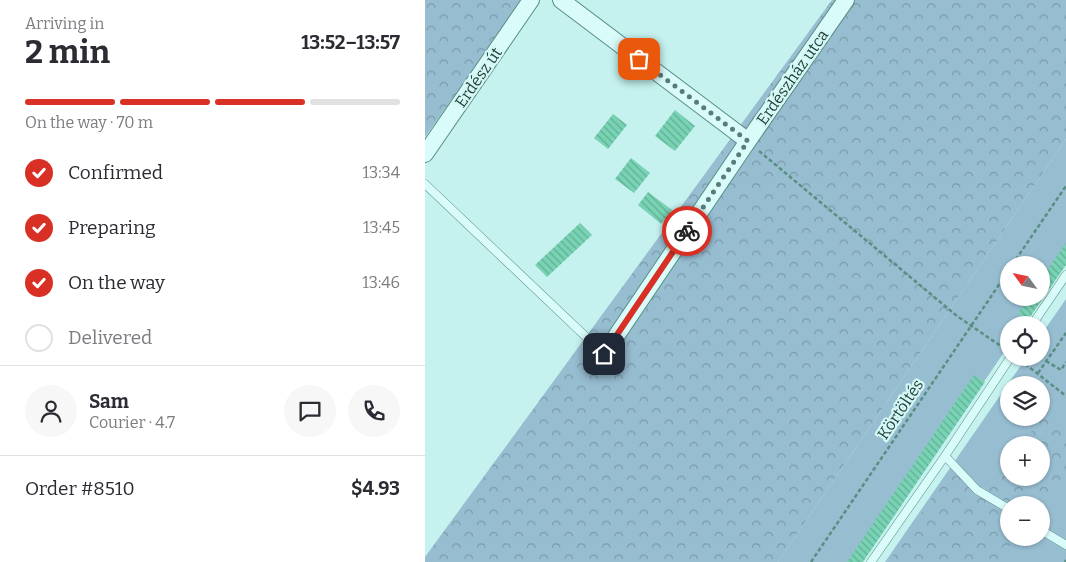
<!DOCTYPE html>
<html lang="en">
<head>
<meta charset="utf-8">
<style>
  :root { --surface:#fff; --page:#f7f7f7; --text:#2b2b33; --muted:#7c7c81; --line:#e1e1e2; --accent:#d93025 }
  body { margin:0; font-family:Bitter,serif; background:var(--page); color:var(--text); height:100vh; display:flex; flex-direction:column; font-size:19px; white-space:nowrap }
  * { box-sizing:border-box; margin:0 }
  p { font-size:16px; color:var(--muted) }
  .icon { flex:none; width:28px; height:28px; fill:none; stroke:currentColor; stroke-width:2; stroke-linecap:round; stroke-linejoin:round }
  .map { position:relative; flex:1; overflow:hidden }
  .details { display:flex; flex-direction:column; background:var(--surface); width:425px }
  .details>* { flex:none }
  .needle { width:32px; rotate:303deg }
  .tools { position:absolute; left:575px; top:256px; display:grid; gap:10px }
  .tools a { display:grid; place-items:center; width:50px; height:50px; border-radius:50%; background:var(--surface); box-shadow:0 1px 4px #0004; font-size:25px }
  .pin { position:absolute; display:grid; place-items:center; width:42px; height:42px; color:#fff; margin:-21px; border-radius:10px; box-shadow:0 2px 8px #0006 }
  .courier { position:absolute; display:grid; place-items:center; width:50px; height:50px; margin:-25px; border:4px solid #d93025; border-radius:50%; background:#fff; color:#222; box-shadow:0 1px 6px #0007 }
  .head em { font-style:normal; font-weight:700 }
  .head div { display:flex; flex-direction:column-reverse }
  .head { display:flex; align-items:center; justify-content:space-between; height:85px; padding:0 25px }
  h1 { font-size:32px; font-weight:700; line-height:38px }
  .bar { display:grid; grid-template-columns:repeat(4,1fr); gap:8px 5px; align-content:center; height:60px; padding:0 25px }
  .bar i { height:6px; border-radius:4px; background:var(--line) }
  .bar .selected { background:var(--accent) }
  .bar p { grid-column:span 4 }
  .line { display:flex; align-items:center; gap:12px; padding:0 25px; border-top:1px solid var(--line) }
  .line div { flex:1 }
  .round { display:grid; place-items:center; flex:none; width:52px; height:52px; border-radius:26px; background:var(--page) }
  ol { padding:0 25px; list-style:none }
  li { display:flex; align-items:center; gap:15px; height:55px }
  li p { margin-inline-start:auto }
  li .icon { padding:5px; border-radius:50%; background:var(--accent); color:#fff; stroke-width:4 }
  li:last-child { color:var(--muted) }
  li i { width:28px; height:28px; border:2px solid var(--line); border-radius:50% }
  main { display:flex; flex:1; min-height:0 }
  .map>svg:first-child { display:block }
</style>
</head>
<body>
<main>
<section class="details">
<div class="head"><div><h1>2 min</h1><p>Arriving in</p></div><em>13:52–13:57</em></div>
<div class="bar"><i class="selected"></i><i class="selected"></i><i class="selected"></i><i></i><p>On the way · 70 m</p></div>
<ol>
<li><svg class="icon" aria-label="check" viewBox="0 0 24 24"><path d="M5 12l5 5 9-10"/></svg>Confirmed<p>13:34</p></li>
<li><svg class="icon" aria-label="check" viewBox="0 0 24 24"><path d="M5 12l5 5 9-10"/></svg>Preparing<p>13:45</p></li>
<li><svg class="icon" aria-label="check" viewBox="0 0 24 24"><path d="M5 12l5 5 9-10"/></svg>On the way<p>13:46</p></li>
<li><i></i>Delivered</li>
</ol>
<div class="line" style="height:90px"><a class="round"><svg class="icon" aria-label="person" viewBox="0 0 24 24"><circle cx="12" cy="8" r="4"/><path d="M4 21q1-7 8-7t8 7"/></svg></a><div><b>Sam</b><p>Courier · 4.7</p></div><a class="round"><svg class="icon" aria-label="chat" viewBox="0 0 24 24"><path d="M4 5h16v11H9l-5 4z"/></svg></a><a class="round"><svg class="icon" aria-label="phone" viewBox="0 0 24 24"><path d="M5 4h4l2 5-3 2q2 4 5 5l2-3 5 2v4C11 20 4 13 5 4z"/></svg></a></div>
<div class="line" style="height:65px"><div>Order #8510</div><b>$4.93</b></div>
</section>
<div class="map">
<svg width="641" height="562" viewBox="0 0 641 562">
  <defs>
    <pattern id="forest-crowns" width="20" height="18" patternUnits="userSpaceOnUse" patternTransform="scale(1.25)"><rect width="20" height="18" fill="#97bdd1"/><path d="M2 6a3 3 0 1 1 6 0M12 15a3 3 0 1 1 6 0" fill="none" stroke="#7b9baa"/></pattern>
    <pattern id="building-back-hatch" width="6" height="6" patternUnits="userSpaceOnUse" patternTransform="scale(1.25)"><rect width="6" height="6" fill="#78d3b4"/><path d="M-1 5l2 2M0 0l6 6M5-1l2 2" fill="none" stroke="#62ad93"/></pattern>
  </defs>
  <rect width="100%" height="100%" fill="#c5f2ef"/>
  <!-- grass -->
  <g fill="#97bdd1" fill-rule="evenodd">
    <polygon points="641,139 641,261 616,297 616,265 584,265 584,298 616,298 597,325 584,325 584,345 436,562 353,562"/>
    <path d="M641,299V562H460L601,358H616V335ZM584,385H616V418H584ZM584,445H616V478H584ZM584,505H616V538H584Z"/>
  </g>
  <!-- forest -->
  <g fill="url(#forest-crowns)">
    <polygon points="0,0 98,0 0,137"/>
    <polygon points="407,0 641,0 641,139 353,562 0,562 0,557"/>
    <polygon points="619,415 641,425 641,471 632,485 616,519 616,505 584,505 584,538 608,538 604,545 578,546 572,562 464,561 524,473 564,489 584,462 584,478 616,478 616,445 596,445"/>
  </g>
  <!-- building -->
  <g fill="url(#building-back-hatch)">
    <polygon points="250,110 270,126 250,151 230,136"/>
    <polygon points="188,114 202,125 183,149 169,138"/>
    <polygon points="206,158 225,173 209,193 190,179"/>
    <polygon points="223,192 247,210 236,224 213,205"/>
    <polygon points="155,223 167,235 122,277 110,265"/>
    <polygon points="641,243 641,265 603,320 593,313 603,298 616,298 616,279"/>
    <polygon points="549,375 560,382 438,562 422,562"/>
  </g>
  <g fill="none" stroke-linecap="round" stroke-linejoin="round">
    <!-- lane casing -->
    <g stroke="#598f83" stroke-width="9">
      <g id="lane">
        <polyline points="0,184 179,354"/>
        <polyline points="607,325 641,275"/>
        <polyline points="520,456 552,490 584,509"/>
        <polyline points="616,530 641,545"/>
        <polyline points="446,562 520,456 585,358"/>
      </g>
    </g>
    <!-- street casing -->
    <g stroke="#598f83" stroke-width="18">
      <g id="street">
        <polyline points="136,0 323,141"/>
        <polyline points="0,154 106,0"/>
        <polyline points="179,354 323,141 421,0"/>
      </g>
    </g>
    <!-- path -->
    <g stroke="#598f83" stroke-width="2.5" stroke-dasharray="4 2.5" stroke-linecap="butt">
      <polyline points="334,151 532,316 580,349"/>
      <polyline points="587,265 641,186"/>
      <polyline points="595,360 641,396"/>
      <polyline points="621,361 636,370 641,362"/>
      <polyline points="613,373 641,333"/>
      <polyline points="386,562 584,270"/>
      <polyline points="640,562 641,560"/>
    </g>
    <!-- lane -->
    <use href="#lane" stroke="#d9fbfa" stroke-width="8"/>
    <!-- street -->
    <use href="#street" stroke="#d9fbfa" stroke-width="16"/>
  </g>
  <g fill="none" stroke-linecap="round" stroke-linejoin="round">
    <!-- done -->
    <polyline stroke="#587d76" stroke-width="5" stroke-dasharray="0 9" points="214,59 323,141 262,231"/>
    <!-- route -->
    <polyline stroke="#d93025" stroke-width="6" points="179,354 262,231"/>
  </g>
  <g text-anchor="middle" stroke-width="4.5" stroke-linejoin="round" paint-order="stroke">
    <!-- street labels -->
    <g font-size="16" fill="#1e3e35" stroke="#d5f8f7">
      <text transform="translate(53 77) rotate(-55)" y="6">Erdész út</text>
      <text transform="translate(367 77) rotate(-55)" y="6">Erdészház utca</text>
      <text transform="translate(475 409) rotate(-56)" y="6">Körtöltés</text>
    </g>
  </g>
</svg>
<div class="tools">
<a><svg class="needle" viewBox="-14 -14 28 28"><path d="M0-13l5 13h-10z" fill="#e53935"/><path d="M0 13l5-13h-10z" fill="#7c7c81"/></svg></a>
<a><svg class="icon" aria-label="locate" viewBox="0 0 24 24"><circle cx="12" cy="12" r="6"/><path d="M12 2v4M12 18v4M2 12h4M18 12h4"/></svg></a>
<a><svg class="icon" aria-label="layers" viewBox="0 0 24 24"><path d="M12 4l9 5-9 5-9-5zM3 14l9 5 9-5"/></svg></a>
<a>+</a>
<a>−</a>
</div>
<div class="pin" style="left:214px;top:59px;background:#ea580c"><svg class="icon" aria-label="bag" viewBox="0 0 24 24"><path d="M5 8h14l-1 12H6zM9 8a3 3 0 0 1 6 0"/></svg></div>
<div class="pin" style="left:179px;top:354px;background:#1f2937"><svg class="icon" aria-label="home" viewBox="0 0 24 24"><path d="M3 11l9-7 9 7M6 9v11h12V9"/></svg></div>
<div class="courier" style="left:262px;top:231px"><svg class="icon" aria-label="bike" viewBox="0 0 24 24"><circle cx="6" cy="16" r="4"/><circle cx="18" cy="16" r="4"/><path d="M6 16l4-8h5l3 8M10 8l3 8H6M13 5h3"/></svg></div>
</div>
</main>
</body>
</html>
